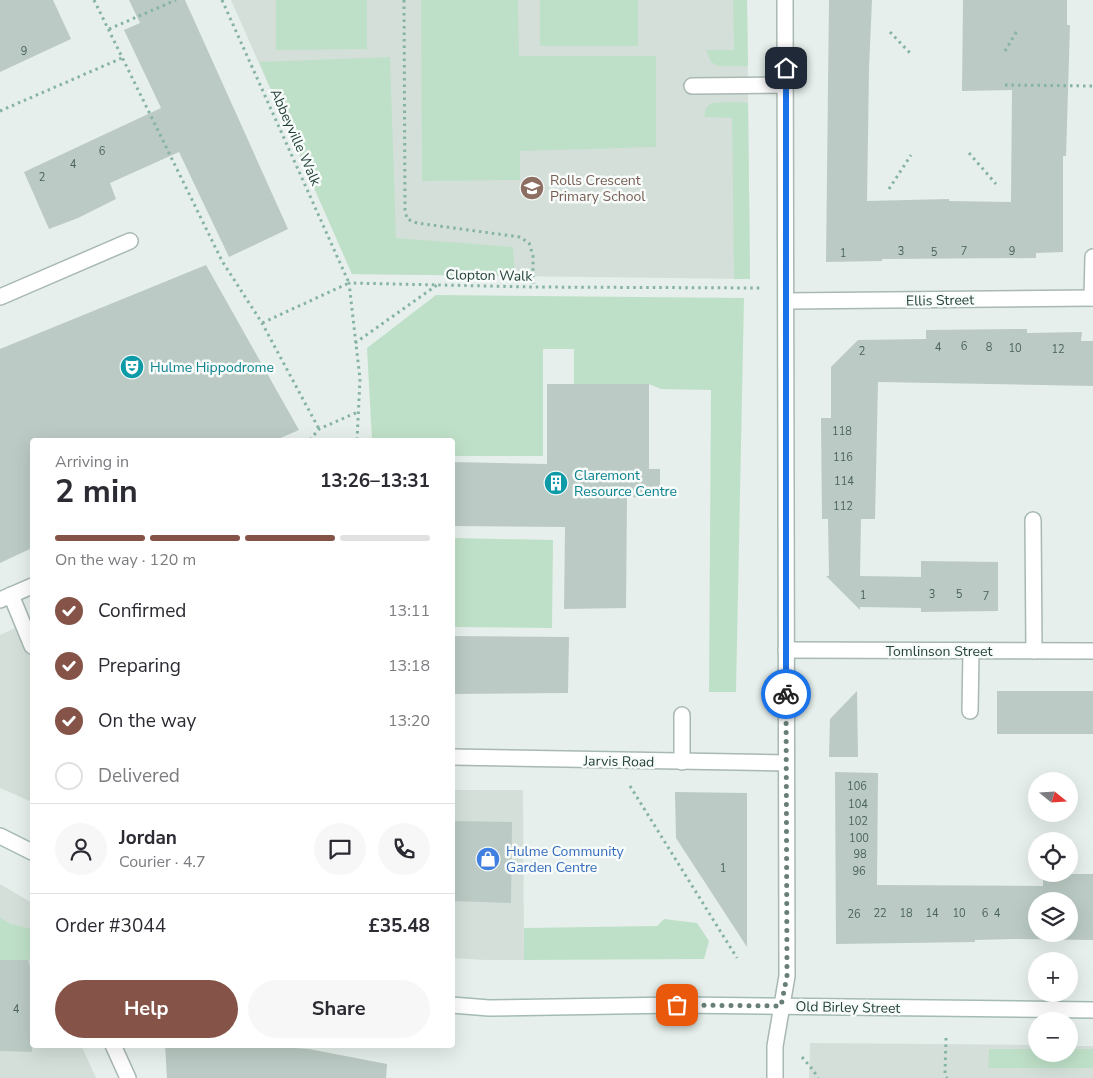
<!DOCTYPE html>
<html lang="en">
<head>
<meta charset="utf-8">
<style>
  :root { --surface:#fff; --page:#f7f7f7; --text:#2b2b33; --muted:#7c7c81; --line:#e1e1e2; --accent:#855347 }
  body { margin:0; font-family:"Nunito Sans",sans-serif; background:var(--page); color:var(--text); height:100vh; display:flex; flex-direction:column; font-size:19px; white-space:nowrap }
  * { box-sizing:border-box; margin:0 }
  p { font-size:16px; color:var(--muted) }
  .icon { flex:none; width:28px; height:28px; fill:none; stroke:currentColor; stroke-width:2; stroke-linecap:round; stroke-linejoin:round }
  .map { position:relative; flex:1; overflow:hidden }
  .side { position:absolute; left:30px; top:438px; width:425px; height:610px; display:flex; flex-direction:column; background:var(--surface); border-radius:5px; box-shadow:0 5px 20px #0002 }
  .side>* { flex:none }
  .needle { width:32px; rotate:108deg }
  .buttons { position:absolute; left:1028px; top:772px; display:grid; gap:10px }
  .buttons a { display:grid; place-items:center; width:50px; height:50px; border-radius:50%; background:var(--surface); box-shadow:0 5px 20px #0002; font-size:25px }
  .pin { position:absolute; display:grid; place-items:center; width:42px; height:42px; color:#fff; margin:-21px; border-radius:10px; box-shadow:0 2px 8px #0006 }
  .courier { position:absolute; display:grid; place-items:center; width:50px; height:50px; margin:-25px; border:4px solid #1a73e8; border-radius:50%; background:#fff; color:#222; box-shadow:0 1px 6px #0007 }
  .head em { font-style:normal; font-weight:700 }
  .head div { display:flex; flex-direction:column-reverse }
  .head { display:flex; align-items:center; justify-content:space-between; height:85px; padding:0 25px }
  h1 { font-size:32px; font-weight:700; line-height:38px }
  .bar { display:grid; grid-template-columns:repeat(4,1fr); gap:8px 5px; align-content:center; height:60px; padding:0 25px }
  .bar i { height:6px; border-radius:4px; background:var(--line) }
  .bar .selected { background:var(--accent) }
  .bar p { grid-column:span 4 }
  .line { display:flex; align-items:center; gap:12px; padding:0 25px; border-top:1px solid var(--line) }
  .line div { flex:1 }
  .round { display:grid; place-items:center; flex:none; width:52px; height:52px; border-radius:26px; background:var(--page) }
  ol { padding:0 25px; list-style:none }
  li { display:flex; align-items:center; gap:15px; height:55px }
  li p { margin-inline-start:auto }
  li .icon { padding:5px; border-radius:50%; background:var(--accent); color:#fff; stroke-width:4 }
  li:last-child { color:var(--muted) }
  li i { width:28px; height:28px; border:2px solid var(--line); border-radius:50% }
  .primary-button { display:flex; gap:10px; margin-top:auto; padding:10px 25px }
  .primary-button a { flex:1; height:58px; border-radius:30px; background:var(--accent); color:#fff; font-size:20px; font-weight:700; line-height:58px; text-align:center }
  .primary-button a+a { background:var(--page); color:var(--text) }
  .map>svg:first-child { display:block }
</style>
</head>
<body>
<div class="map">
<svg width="1093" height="1078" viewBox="0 0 1093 1078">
  <rect width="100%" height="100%" fill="#e6efeb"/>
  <!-- built -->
  <g fill="#d4dfda">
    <polygon points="231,0 747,0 750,279 352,274"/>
    <polygon points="32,620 32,802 0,788 0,635"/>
    <polygon points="452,790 523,790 524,960 486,960 453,958"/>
    <polygon points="0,884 32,903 32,1045 81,1045 96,1078 0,1078"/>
    <polygon points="810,1043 1036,1045 1036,1054 1069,1054 1069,1046 1093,1046 1093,1078 809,1078"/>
  </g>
  <!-- green -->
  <g fill="#bfe0c8">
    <polygon points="276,0 367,0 367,49 276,50"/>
    <polygon points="421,0 518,0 519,56 656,56 656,147 520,151 520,180 422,181"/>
    <rect x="540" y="0" width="98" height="46"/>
    <polygon points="733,0 747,0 748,66 718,66 711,62 706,50 734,50"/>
    <polygon points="390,57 396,238 513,247 515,276 352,274 259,62"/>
    <polygon points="733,102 748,103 750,279 734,279 732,118 704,117 706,108 711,103"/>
    <polygon points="436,295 744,298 736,692 709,692 711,390 661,389 649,384 574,384 574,349 543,349 543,456 453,456 452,440 372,440 367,348"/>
    <polygon points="453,538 553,540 552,628 453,627"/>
    <polygon points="0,918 11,924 32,929 32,958 28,960 0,960"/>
    <polygon points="664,919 697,923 709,941 704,959 524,960 524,928 657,926"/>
    <polygon points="989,1049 1036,1049 1036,1054 1069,1054 1069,1049 1093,1049 1093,1068 988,1068"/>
  </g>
  <!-- building -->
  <g fill="#bbcac4" fill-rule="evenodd">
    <polygon points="0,0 53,0 71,39 0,72"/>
    <polygon points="129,0 185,0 288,229 229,257 179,152 110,183 116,199 78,218 49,229 24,172 161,108 124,30 140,23"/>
    <polygon points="829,0 872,0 869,69 867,201 949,199 949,201 1011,202 1012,90 962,91 963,0 1067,0 1067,25 1070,25 1066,156 1063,156 1063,252 1036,253 1036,258 882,259 882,261 826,262"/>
    <polygon points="206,265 299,430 276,440 32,440 32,548 0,563 0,349"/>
    <polygon points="1027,329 1027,333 1082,332 1081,341 1093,341 1093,386 878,382 875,519 861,519 860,576 921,577 921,561 998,562 998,611 921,612 921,608 860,607 860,610 826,576 829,576 828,519 822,519 821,418 831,418 831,367 858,340 926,339 926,330"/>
    <polygon points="547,384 649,384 649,469 660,469 660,498 627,497 626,608 564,609 565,527 452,526 452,462 547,464"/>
    <polygon points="452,636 569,637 568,693 452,694"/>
    <polygon points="857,691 858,757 829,757 830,719"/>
    <rect x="997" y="691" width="96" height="43"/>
    <path d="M835,772L878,773L877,885L1043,886V874H1093V940L1014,939L975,940V942L836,944ZM1036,901H1069V934H1036Z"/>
    <polygon points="675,792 747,793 747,947 676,838"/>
    <polygon points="452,821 512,822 511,903 452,901"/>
    <polygon points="0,960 28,960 32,973 32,1052 0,1051"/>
    <polygon points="165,1045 253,1045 309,1049 387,1064 386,1078 167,1078"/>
  </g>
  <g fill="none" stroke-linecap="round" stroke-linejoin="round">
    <!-- lane casing -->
    <g stroke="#a8b8b2" stroke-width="18">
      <g id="lane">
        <polyline points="692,86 785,85"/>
        <polyline points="1033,520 1034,651"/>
        <polyline points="11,595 32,646"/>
        <polyline points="970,711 971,652"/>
        <polyline points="682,715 682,762"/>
      </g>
    </g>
    <!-- street casing -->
    <g stroke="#a8b8b2" stroke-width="18">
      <g id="street">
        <polyline points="0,297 130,241"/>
        <polyline points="1092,298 1093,257"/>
        <polyline points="786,301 1093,298"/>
        <polyline points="0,600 32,586"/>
        <polyline points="786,650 1093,651"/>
        <polyline points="452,757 786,763"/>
        <polyline points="113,1045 128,1078"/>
        <polyline points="775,1078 775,1046 787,976 785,0"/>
      </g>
    </g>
    <!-- secondary casing -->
    <g stroke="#a4bbb3" stroke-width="18">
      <g id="secondary">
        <polyline points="0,836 32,852"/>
        <polyline points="452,1005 489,1008 677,1005 1093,1010"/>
      </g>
    </g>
    <!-- path -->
    <g stroke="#86b3a5" stroke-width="3" stroke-dasharray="2.5 4" stroke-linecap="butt">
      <polyline points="94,0 222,261 262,323 319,429"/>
      <polyline points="222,0 349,283 262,323"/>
      <polyline points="404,0 405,210 407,219 417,223 520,237 529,243 533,256 533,287"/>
      <polyline points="109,29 176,0"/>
      <polyline points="890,32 910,53"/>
      <polyline points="1005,51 1017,31"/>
      <polyline points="1005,85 1093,86"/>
      <polyline points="0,111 122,58"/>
      <polyline points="969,153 996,184"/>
      <polyline points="889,189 911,155"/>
      <polyline points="355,343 437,285"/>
      <polyline points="310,440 319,429 358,412"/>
      <polyline points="357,440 360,379 349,283 533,287 761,288"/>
      <polyline points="630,786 737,958"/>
      <polyline points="946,1038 945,1073 947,1078"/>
      <polyline points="802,1057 813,1070 818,1078"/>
    </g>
    <!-- lane -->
    <use href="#lane" stroke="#fff" stroke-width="15"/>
    <!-- street -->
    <use href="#street" stroke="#fff" stroke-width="15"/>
    <!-- secondary -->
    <use href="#secondary" stroke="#fff" stroke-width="15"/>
  </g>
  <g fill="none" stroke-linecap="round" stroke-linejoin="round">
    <!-- done -->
    <polyline stroke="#687f78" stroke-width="5" stroke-dasharray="0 9" points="677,1005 781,1006 787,976 786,694"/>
    <!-- route -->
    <polyline stroke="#1a73e8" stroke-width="6" points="786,68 786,694"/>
  </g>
  <!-- icons -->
  <defs>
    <g id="school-disc" transform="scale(1.25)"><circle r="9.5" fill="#8d6e63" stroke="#f7fbf9"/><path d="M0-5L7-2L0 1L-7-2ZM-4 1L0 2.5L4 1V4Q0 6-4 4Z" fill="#fff"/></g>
    <g id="theatre-disc" transform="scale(1.25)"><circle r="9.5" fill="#0f9aa8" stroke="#f7fbf9"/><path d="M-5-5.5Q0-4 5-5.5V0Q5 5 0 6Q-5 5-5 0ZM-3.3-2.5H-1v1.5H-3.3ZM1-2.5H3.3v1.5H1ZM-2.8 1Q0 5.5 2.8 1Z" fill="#fff"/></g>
    <g id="building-disc" transform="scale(1.25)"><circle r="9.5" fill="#0f9aa8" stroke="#f7fbf9"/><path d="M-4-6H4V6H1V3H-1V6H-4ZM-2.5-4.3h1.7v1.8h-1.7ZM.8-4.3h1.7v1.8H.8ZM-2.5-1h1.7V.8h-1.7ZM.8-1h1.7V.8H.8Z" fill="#fff"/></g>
    <g id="shop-disc" transform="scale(1.25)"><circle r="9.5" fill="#3f7fe0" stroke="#f7fbf9"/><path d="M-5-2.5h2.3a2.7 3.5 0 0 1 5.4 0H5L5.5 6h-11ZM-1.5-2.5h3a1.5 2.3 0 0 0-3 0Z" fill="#fff"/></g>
  </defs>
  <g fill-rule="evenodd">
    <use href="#school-disc" x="532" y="188"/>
    <use href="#theatre-disc" x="132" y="367"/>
    <use href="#building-disc" x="556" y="483"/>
    <use href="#shop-disc" x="488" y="859"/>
  </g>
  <g text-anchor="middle" stroke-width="5" stroke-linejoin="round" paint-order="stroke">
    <!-- number labels -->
    <g font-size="11" fill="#4a645c">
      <text x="24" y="55">9</text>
      <text x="102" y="155">6</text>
      <text x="73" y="168">4</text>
      <text x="42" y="181">2</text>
      <text x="901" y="255">3</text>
      <text x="964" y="255">7</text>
      <text x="1012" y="255">9</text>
      <text x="934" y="256">5</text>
      <text x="843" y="257">1</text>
      <text x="964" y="350">6</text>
      <text x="938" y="351">4</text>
      <text x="989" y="351">8</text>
      <text x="1015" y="352">10</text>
      <text x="1058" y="353">12</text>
      <text x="862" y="355">2</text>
      <text x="842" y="435">118</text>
      <text x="843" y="461">116</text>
      <text x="844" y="485">114</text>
      <text x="843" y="510">112</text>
      <text x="932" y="598">3</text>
      <text x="959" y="598">5</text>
      <text x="863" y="599">1</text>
      <text x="986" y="600">7</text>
      <text x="857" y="790">106</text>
      <text x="858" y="808">104</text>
      <text x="858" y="825">102</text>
      <text x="859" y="842">100</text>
      <text x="860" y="858">98</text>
      <text x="723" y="872">1</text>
      <text x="859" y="875">96</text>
      <text x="880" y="917">22</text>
      <text x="906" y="917">18</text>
      <text x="932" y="917">14</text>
      <text x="959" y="917">10</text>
      <text x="985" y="917">6</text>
      <text x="997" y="917">4</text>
      <text x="854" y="918">26</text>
      <text x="16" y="1013">4</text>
    </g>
    <!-- street labels -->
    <g font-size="14" fill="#24423a" stroke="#f7fbf9">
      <text transform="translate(296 137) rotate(66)" y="5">Abbeyville Walk</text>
      <text transform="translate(489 275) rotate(1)" y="5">Clopton Walk</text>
      <text transform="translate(940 300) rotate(-1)" y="5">Ellis Street</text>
      <text x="939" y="656">Tomlinson Street</text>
      <text transform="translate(619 761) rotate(1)" y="5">Jarvis Road</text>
      <text transform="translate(848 1007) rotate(1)" y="5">Old Birley Street</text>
    </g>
    <!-- education labels -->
    <g font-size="14" fill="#785e54" stroke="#f7fbf9" text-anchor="start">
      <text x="550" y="185">Rolls Crescent<tspan x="550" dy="16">Primary School</tspan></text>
    </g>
    <!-- culture labels -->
    <g font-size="14" fill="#0d838f" stroke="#f7fbf9" text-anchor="start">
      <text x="150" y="372">Hulme Hippodrome</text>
      <text x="574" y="480">Claremont<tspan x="574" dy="16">Resource Centre</tspan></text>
    </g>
    <!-- shop labels -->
    <g font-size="14" fill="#366cbe" stroke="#f7fbf9" text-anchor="start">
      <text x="506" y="856">Hulme Community<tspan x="506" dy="16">Garden Centre</tspan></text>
    </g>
  </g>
</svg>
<div class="buttons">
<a><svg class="needle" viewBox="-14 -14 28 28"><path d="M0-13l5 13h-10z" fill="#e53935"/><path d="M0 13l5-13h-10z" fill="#7c7c81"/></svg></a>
<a><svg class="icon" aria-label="locate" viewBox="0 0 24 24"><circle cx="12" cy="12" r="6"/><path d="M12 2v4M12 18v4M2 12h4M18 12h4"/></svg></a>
<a><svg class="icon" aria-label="layers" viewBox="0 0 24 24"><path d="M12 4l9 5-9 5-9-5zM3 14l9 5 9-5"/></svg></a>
<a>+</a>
<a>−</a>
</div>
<div class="pin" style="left:677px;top:1005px;background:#ea580c"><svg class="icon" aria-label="bag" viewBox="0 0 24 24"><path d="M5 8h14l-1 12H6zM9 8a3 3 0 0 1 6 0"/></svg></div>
<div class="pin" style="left:786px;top:68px;background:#1f2937"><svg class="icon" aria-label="home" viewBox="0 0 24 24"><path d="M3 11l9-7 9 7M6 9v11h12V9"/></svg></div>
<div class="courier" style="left:786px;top:694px"><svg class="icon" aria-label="bike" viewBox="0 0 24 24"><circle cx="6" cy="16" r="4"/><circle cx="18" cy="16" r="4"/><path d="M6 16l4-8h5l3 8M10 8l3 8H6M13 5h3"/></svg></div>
<section class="side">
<div class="head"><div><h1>2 min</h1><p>Arriving in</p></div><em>13:26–13:31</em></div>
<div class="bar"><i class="selected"></i><i class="selected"></i><i class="selected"></i><i></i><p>On the way · 120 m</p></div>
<ol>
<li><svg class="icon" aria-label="check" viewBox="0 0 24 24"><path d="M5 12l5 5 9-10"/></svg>Confirmed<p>13:11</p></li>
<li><svg class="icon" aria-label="check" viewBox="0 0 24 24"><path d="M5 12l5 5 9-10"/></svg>Preparing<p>13:18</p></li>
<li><svg class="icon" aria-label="check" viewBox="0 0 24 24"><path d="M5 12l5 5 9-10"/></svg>On the way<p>13:20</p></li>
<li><i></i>Delivered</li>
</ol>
<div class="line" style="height:90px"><a class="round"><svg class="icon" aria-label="person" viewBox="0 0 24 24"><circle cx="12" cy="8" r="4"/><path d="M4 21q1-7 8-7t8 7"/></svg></a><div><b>Jordan</b><p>Courier · 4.7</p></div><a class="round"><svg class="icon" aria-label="chat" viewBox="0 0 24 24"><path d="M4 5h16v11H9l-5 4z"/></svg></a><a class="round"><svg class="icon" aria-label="phone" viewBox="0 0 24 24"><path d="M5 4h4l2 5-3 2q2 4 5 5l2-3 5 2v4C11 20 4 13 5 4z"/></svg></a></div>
<div class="line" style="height:65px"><div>Order #3044</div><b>£35.48</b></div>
<div class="primary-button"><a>Help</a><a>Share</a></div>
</section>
</div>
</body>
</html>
